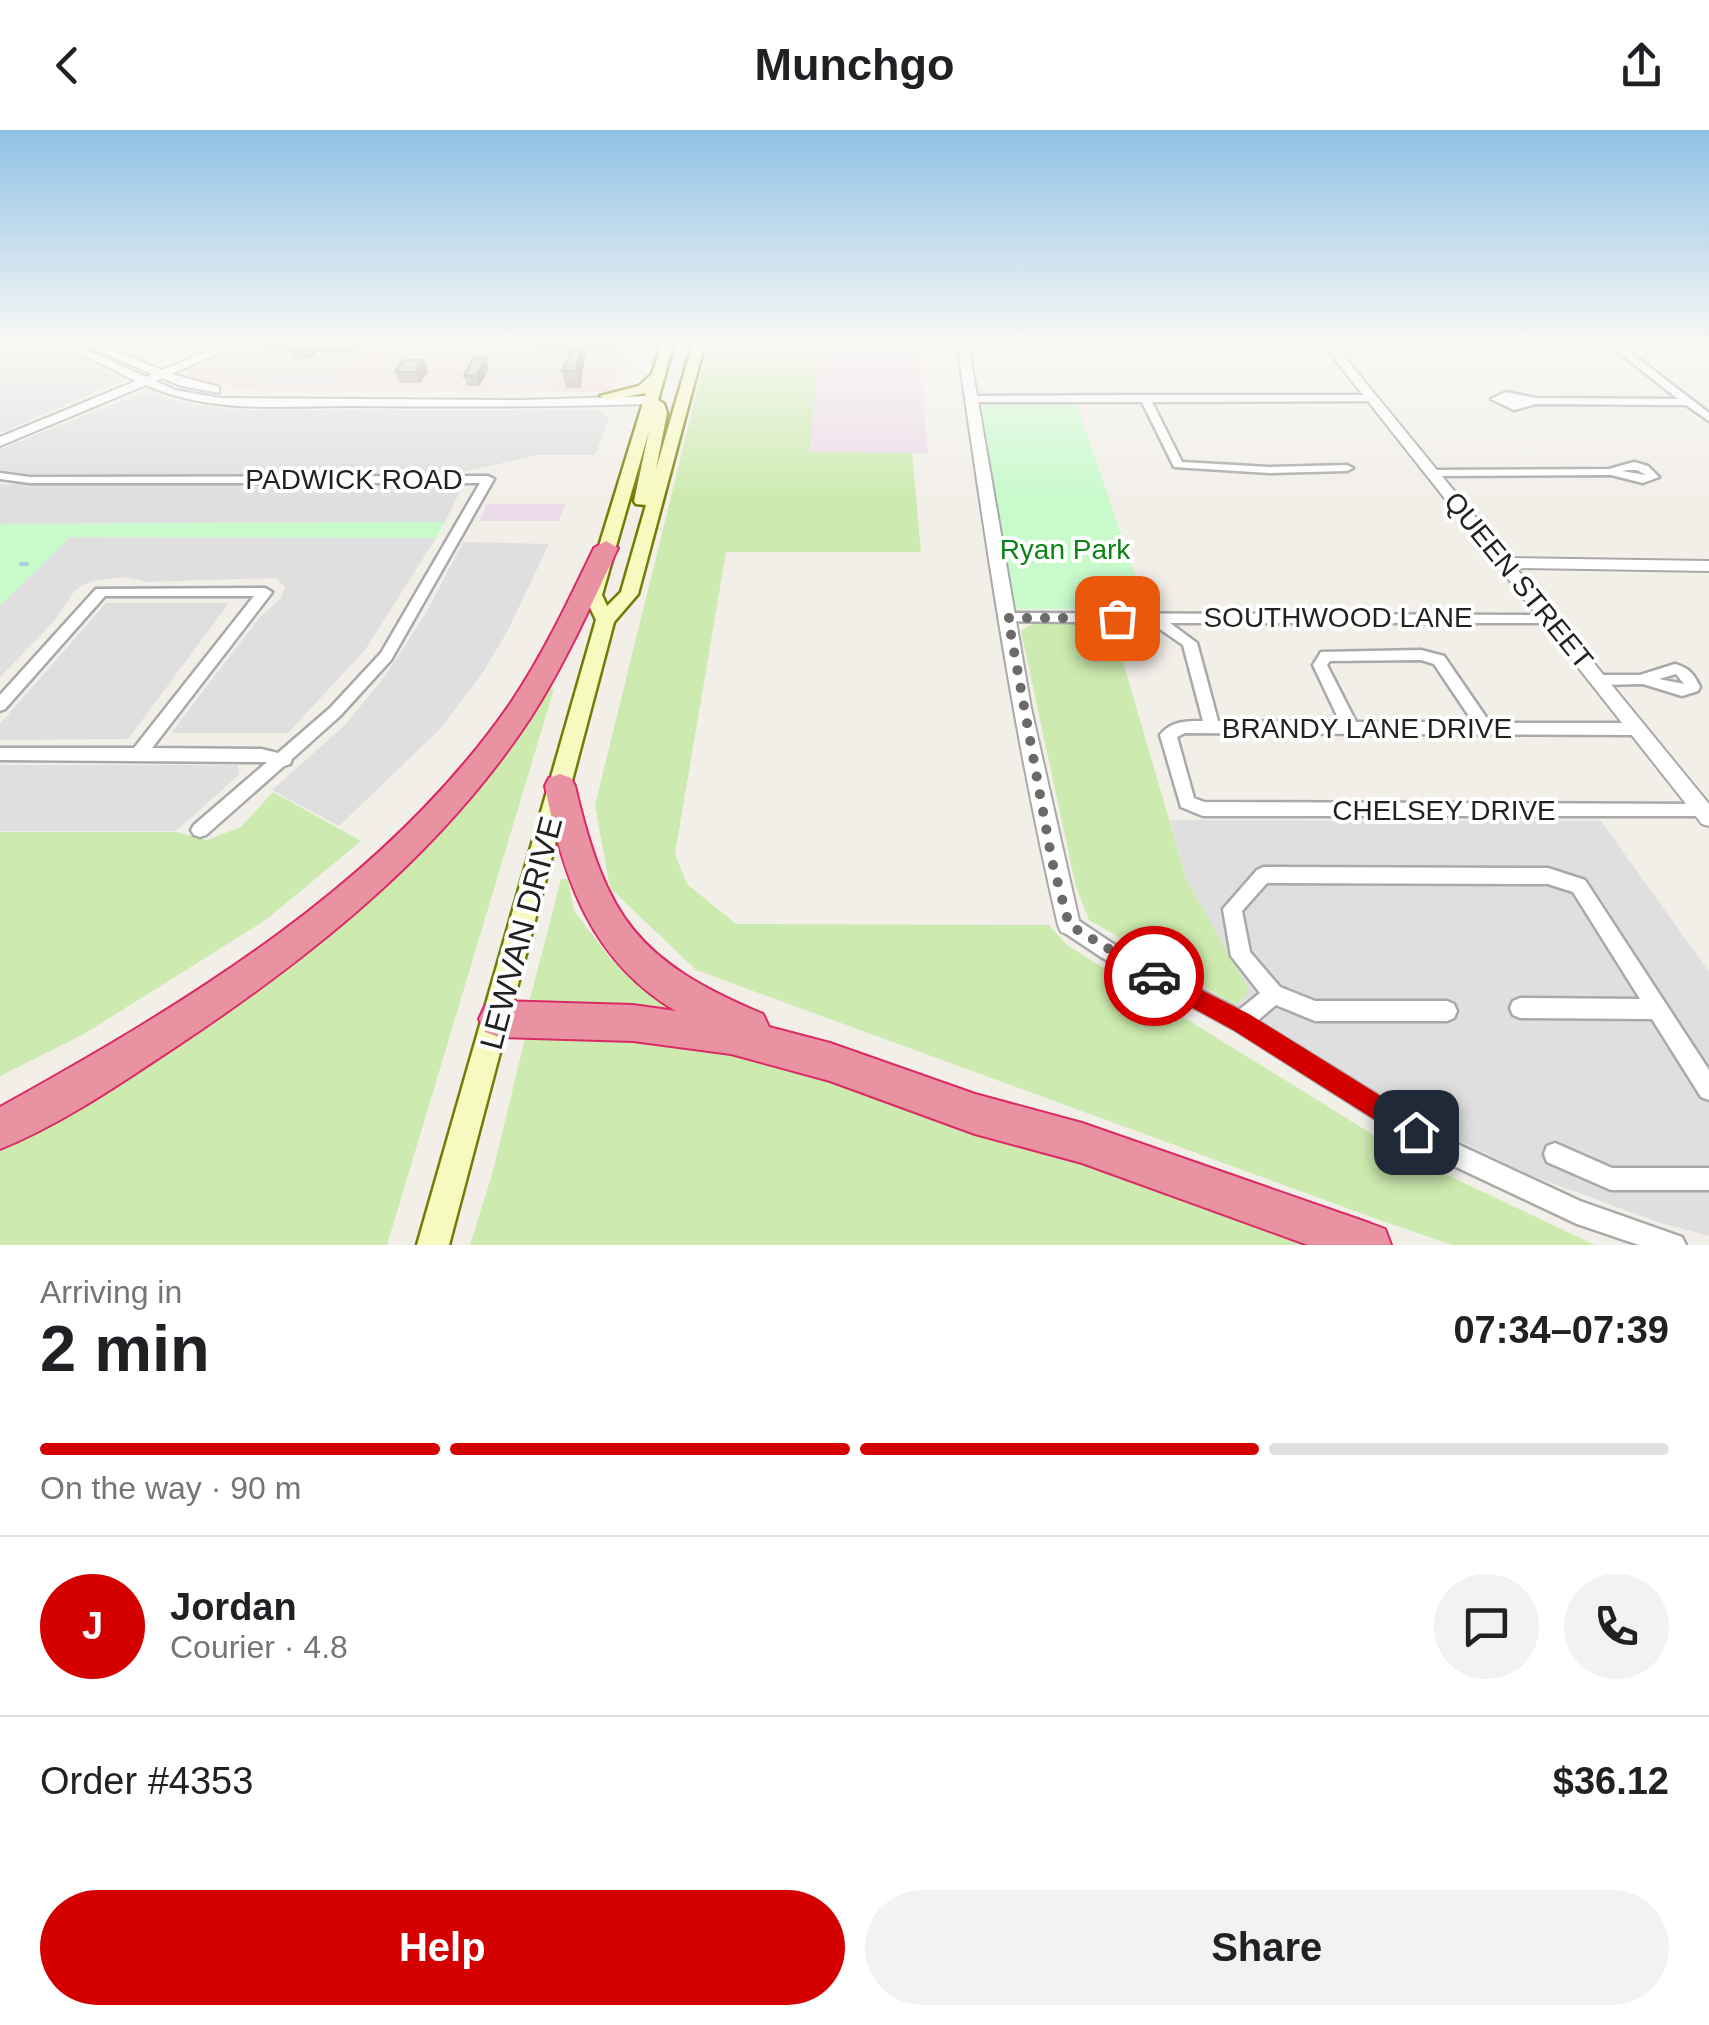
<!DOCTYPE html>
<html lang="en">
<head>
<meta charset="utf-8">
<style>
  :root { --surface:#fff; --page:#f2f2f2; --text:#202124; --muted:#757577; --line:#e0e0e0; --accent:#d40000 }
  body { margin:0; font-family:Helvetica,sans-serif; background:var(--page); color:var(--text); height:100vh; display:flex; flex-direction:column; font-size:38px; white-space:nowrap }
  * { box-sizing:border-box; margin:0 }
  p { font-size:32px; color:var(--muted) }
  .icon { flex:none; width:55px; height:55px; fill:none; stroke:currentColor; stroke-width:2; stroke-linecap:round; stroke-linejoin:round }
  .map { position:relative; height:1115px; overflow:hidden }
  .details { display:flex; flex-direction:column; background:var(--surface); flex:1 }
  .details>* { flex:none }
  .pin { position:absolute; display:grid; place-items:center; width:85px; height:85px; color:#fff; margin:-42px; border-radius:20px; box-shadow:0 5px 15px #0006 }
  .courier { position:absolute; display:grid; place-items:center; width:100px; height:100px; margin:-50px; border:8px solid #d40000; border-radius:50%; background:#fff; color:#222; box-shadow:0 2px 12px #0007 }
  .head em { font-style:normal; font-weight:800 }
  .head div { display:flex; flex-direction:column-reverse }
  .head { display:flex; align-items:center; justify-content:space-between; height:170px; padding:0 40px }
  h1 { font-size:65px; font-weight:800; line-height:75px }
  .bar { display:grid; grid-template-columns:repeat(4,1fr); gap:15px 10px; align-content:center; height:120px; padding:0 40px }
  .bar i { height:12px; border-radius:8px; background:var(--line) }
  .bar .active { background:var(--accent) }
  .bar p { grid-column:span 4 }
  .line { display:flex; align-items:center; gap:25px; padding:0 40px; border-top:2px solid var(--line) }
  .line div { flex:1 }
  .round { display:grid; place-items:center; flex:none; width:105px; height:105px; border-radius:52px; background:var(--page) }
  .cta { display:flex; gap:20px; margin-top:auto; padding:20px 40px }
  .cta a { flex:1; height:115px; border-radius:60px; background:var(--accent); color:#fff; font-size:40px; font-weight:800; line-height:115px; text-align:center }
  .cta a+a { background:var(--page); color:var(--text) }
  header { display:flex; justify-content:space-between; align-items:center; height:130px; padding:0 40px; background:var(--surface); font-size:45px; font-weight:800 }
  .map>svg:first-child { display:block }
</style>
</head>
<body>
<header><svg class="icon" aria-label="back" viewBox="0 0 24 24"><path d="M15 5l-7 7 7 7"/></svg>Munchgo<svg class="icon" aria-label="share" viewBox="0 0 24 24"><path d="M12 15V3M7 8l5-5 5 5M5 13v7h14v-7"/></svg></header>
<div class="map">
<svg width="1709" height="1115" viewBox="0 0 1709 1115">
  <rect width="100%" height="100%" fill="#f2efe9"/>
  <!-- residential -->
  <g fill="#e0dfdf">
    <polygon points="0,213 48,213 123,250 0,303"/>
    <polygon points="144,262 193,275 242,280 597,280 609,288 595,325 538,325 448,345 26,344 0,340 0,319"/>
    <polygon points="0,354 457,356 461,359 445,392 0,394"/>
    <polygon points="70,407 436,408 365,520 288,603 171,603 259,488 281,468 285,457 276,448 147,452 126,447 91,451 75,460 56,489 0,547 0,476"/>
    <polygon points="463,412 549,414 507,502 482,544 440,599 339,696 272,660 345,595 385,546 426,483"/>
    <polygon points="106,473 229,473 128,609 0,610 0,594"/>
    <polygon points="0,635 237,635 240,644 176,701 0,701"/>
    <polygon points="1170,690 1601,691 1709,842 1709,1106 1660,1093 1522,1042 1432,996 1235,875 1249,862 1187,751"/>
  </g>
  <!-- commercial -->
  <polygon fill="#f2dad9" points="251,213 630,213 612,262 269,261 205,253 188,245 190,239"/>
  <!-- industrial -->
  <g fill="#ebdbe8">
    <polygon points="819,213 918,213 928,323 810,323"/>
    <polygon points="487,374 565,374 559,391 479,391"/>
  </g>
  <!-- grass -->
  <g fill="#cdebb0">
    <polygon points="709,213 819,213 810,322 912,323 921,422 726,422 675,724 687,754 736,794 1049,795 1067,815 1409,1027 1595,1115 1452,1115 1371,1087 696,840 610,758 595,675"/>
    <polygon points="1032,494 1112,494 1187,751 1250,862 1235,875 1089,790 1076,757 1021,501"/>
    <polygon points="541,559 554,559 387,1115 0,1115 0,1013 287,832"/>
    <polygon points="273,662 361,711 267,789 84,904 0,946 0,702 176,702 207,710 241,697"/>
    <polygon points="561,749 568,749 574,781 610,828 652,861 730,893 529,873"/>
    <polygon points="546,903 649,908 823,946 1328,1115 470,1115 493,1041 525,908"/>
  </g>
  <!-- park -->
  <g fill="#c8facc">
    <polygon points="986,273 1076,273 1147,479 1016,479 980,288"/>
    <polygon points="445,392 436,408 70,407 0,476 0,394"/>
  </g>
  <!-- parking -->
  <polygon fill="#e2e2e2" points="367,213 515,213 512,222 570,222 568,228 587,228 590,222 629,225 623,240 556,243 549,258 483,255 494,235 410,235 398,251 374,251 385,236 373,235 382,222 367,222 357,234 348,234 332,254 243,253 249,246 194,242 201,239 198,236 231,223 300,223 295,229 311,229 317,223 359,223"/>
  <g fill="none" stroke-linecap="round" stroke-linejoin="round">
    <!-- stream -->
    <polyline stroke="#aad3df" stroke-width="4" points="21,434 27,434"/>
    <!-- minor casing -->
    <g stroke="#a9a9a9" stroke-width="5">
      <g id="minor">
        <polygon points="1607,213 1618,213 1709,283 1709,291 1686,275 1536,274 1514,280 1491,269 1506,262 1536,268 1678,269"/>
        <polygon points="1145,265 1372,265 1377,268 1372,271 1152,272 1182,332 1269,337 1347,335 1353,338 1347,341 1269,343 1174,337 1142,272 972,272 967,269 972,266"/>
        <path d="M1634,332L1648,336L1659,347L1643,353L1611,345L1433,346L1427,343L1433,340L1609,339ZM1628,340H1637L1646,345L1622,341Z"/>
        <polygon points="0,343 30,347 488,346 494,349 391,530 340,586 292,629 290,634 284,636 206,705 200,707 194,705 191,700 194,695 267,632 0,630 0,618 134,618 254,466 105,466 5,579 0,581 0,565 96,459 265,458 272,462 270,465 152,618 261,619 278,623 330,578 381,523 480,353 30,353 0,349"/>
        <path d="M1008,483L1554,485L1556,488L1554,491L1549,493H1170L1197,513L1218,591L1340,592L1313,535L1321,522L1421,520L1444,526L1490,593H1638L1644,595L1646,599L1644,603L1638,605L1185,603L1177,607L1194,668L1204,672L1704,674L1709,676V686H1203L1181,677L1160,605C1171,591 1186,591 1203,591L1183,515L1151,493L1003,491L1001,488L1003,485ZM1421,530L1434,534L1473,592H1356L1327,535L1330,531Z"/>
        <path d="M1675,534C1689,538 1694,544 1700,557L1698,561L1682,566L1643,554L1599,555L1592,550L1599,545H1640ZM1676,544L1684,554L1659,549Z"/>
        <polygon points="1263,737 1548,738 1585,750 1709,940 1709,970 1701,967 1652,889 1520,888 1513,885 1510,878 1513,871 1520,868 1640,869 1573,762 1548,754 1267,753 1242,781 1250,822 1280,857 1315,871 1447,871 1454,874 1457,881 1454,888 1447,891 1315,891 1276,875 1257,891 1453,1012 1580,1071 1682,1107 1686,1115 1639,1115 1577,1094 1437,1028 1234,899 1101,827 1062,801 1060,795 1062,789 1069,787 1076,789 1115,815 1239,880 1260,863 1231,826 1223,779 1257,740"/>
        <polygon points="1555,1013 1612,1038 1709,1038 1709,1060 1611,1060 1547,1032 1544,1024 1547,1016"/>
      </g>
    </g>
    <!-- tertiary casing -->
    <g stroke="#a9a9a9" stroke-width="4">
      <g id="tertiary">
        <path d="M58,213H72L146,247L152,244L88,216L98,214L162,240L228,213H242L172,244L219,257V263L181,256L162,248L156,251L175,260L220,268L525,270L649,266L655,270L649,274C549,277 450,277 350,276C282,276 209,284 146,255L0,316V307L136,251Z"/>
        <path d="M957,213H968L1031,578L1080,795L1077,802L1069,805L1061,802L1058,795C1013,603 985,408 957,213Z"/>
        <polygon points="1322,213 1333,213 1509,428 1709,431 1709,441 1516,438 1709,674 1709,696 1702,694"/>
        <polygon points="1532,213 1709,213 1709,216 1537,216"/>
      </g>
    </g>
    <!-- secondary casing -->
    <g stroke="#707d05" stroke-width="5">
      <path id="secondary" d="M662,213H674L658,270L664,274L667,283L656,339L693,213H705L638,464L614,492L449,1115H417L596,490L584,465L646,263L607,270L600,266L639,256L652,244ZM649,301L634,371L636,374L646,375L621,462L607,476L602,465Z"/>
    </g>
    <!-- motorway casing -->
    <g stroke="#dc2a67" stroke-width="4">
      <g id="motorway">
        <path d="M606,411L618,418C591,475 565,534 531,587C442,723 311,827 177,916C121,953 62,994 0,1019V977C189,872 387,753 512,571C544,523 569,470 594,418Z"/>
        <path d="M560,644L571,648L575,656C606,788 637,831 763,884L769,897L830,913L975,964L1082,993L1369,1093L1385,1099L1391,1115H1308L1082,1033L975,1004L830,951L731,924L633,911L498,907L485,902L479,889L485,876L498,871L633,875L676,881C591,831 563,748 545,656L549,648Z"/>
      </g>
    </g>
    <!-- minor -->
    <use href="#minor" fill="#fff" fill-rule="evenodd"/>
    <!-- tertiary -->
    <use href="#tertiary" fill="#fff" fill-rule="evenodd"/>
    <!-- secondary -->
    <use href="#secondary" fill="#f7fabf" fill-rule="evenodd"/>
    <!-- motorway -->
    <use href="#motorway" fill="#e892a2" fill-rule="evenodd"/>
  </g>
  <!-- wall -->
  <g fill="#aba49e">
    <polygon points="259,213 363,213 355,222 317,222 311,229 295,229 292,222 262,220"/>
    <polygon points="534,213 620,213 617,221 586,221 580,258 566,258 562,241 569,227 568,221 536,221"/>
    <polygon points="486,228 489,239 479,256 467,256 464,246"/>
    <polygon points="428,241 420,253 399,253 395,242"/>
  </g>
  <!-- shaded-wall -->
  <g fill="#8b8681">
    <polygon points="304,213 313,213 317,222 311,229"/>
    <polygon points="352,213 363,213 355,222"/>
    <polygon points="581,213 584,213 586,221 580,258 576,241"/>
    <polygon points="486,228 489,239 479,256 476,246"/>
    <polygon points="424,230 428,241 420,253 416,242"/>
  </g>
  <!-- building -->
  <g fill="#c7bfb8" stroke="#8b8681" stroke-width="2.5">
    <polygon points="576,213 581,213 576,241 562,241"/>
    <polygon points="474,228 486,228 476,246 464,246"/>
    <polygon points="404,230 424,230 416,242 395,242"/>
  </g>
  <!-- sky -->
  <linearGradient id="sky" x2="0" y2="1"><stop stop-color="#8fc0e4"/><stop offset="0.58" stop-color="#f9f8f5"/><stop offset="1" stop-color="#f9f8f5" stop-opacity="0"/></linearGradient>
  <rect width="1709" height="369" fill="url(#sky)"/>
  <!-- route -->
  <polygon fill="#d40000" points="1154,836 1249,884 1424,993 1428,1002 1424,1010 1416,1013 1407,1010 1233,900 1147,853 1144,846 1147,839"/>
  <g fill="none" stroke-linecap="round" stroke-linejoin="round">
    <!-- done -->
    <polyline stroke="#6b6a68" stroke-width="10" stroke-dasharray="0 18" points="1117,488 1008,488 1052,731 1069,795 1154,846"/>
  </g>
  <g text-anchor="middle" stroke-width="8" stroke-linejoin="round" paint-order="stroke">
    <!-- street labels -->
    <g font-size="28" fill="#222" stroke="#fff">
      <text x="354" y="359">PADWICK ROAD</text>
      <text transform="translate(1519 450) rotate(51)" y="10">QUEEN STREET</text>
      <text x="1338" y="497">SOUTHWOOD LANE</text>
      <text x="1367" y="608">BRANDY LANE DRIVE</text>
      <text x="1444" y="690">CHELSEY DRIVE</text>
    </g>
    <!-- park labels -->
    <g font-size="28" fill="#0c8416" stroke="#fff">
      <text x="1065" y="429">Ryan Park</text>
    </g>
    <!-- near-street labels -->
    <g font-size="32" fill="#222" stroke="#fff">
      <text transform="translate(521 803) rotate(-75)" y="11">LEWVAN DRIVE</text>
    </g>
  </g>
</svg>
<div class="pin" style="left:1117px;top:488px;background:#ea580c"><svg class="icon" aria-label="bag" viewBox="0 0 24 24"><path d="M5 8h14l-1 12H6zM9 8a3 3 0 0 1 6 0"/></svg></div>
<div class="pin" style="left:1416px;top:1002px;background:#1f2937"><svg class="icon" aria-label="home" viewBox="0 0 24 24"><path d="M3 11l9-7 9 7M6 9v11h12V9"/></svg></div>
<div class="courier" style="left:1154px;top:846px"><svg class="icon" aria-label="car" viewBox="0 0 24 24"><path d="M5 17H2v-5l4-1 3-4h7l3 4 3 1v5h-3M9 17h6M6 11h13"/><circle cx="7" cy="17" r="2"/><circle cx="17" cy="17" r="2"/></svg></div>
</div>
<section class="details">
<div class="head"><div><h1>2 min</h1><p>Arriving in</p></div><em>07:34–07:39</em></div>
<div class="bar"><i class="active"></i><i class="active"></i><i class="active"></i><i></i><p>On the way · 90 m</p></div>
<div class="line" style="height:180px"><b class="round" style="background:var(--accent);color:#fff">J</b><div><b>Jordan</b><p>Courier · 4.8</p></div><a class="round"><svg class="icon" aria-label="chat" viewBox="0 0 24 24"><path d="M4 5h16v11H9l-5 4z"/></svg></a><a class="round"><svg class="icon" aria-label="phone" viewBox="0 0 24 24"><path d="M5 4h4l2 5-3 2q2 4 5 5l2-3 5 2v4C11 20 4 13 5 4z"/></svg></a></div>
<div class="line" style="height:130px"><div>Order #4353</div><b>$36.12</b></div>
<div class="cta"><a>Help</a><a>Share</a></div>
</section>
</body>
</html>
